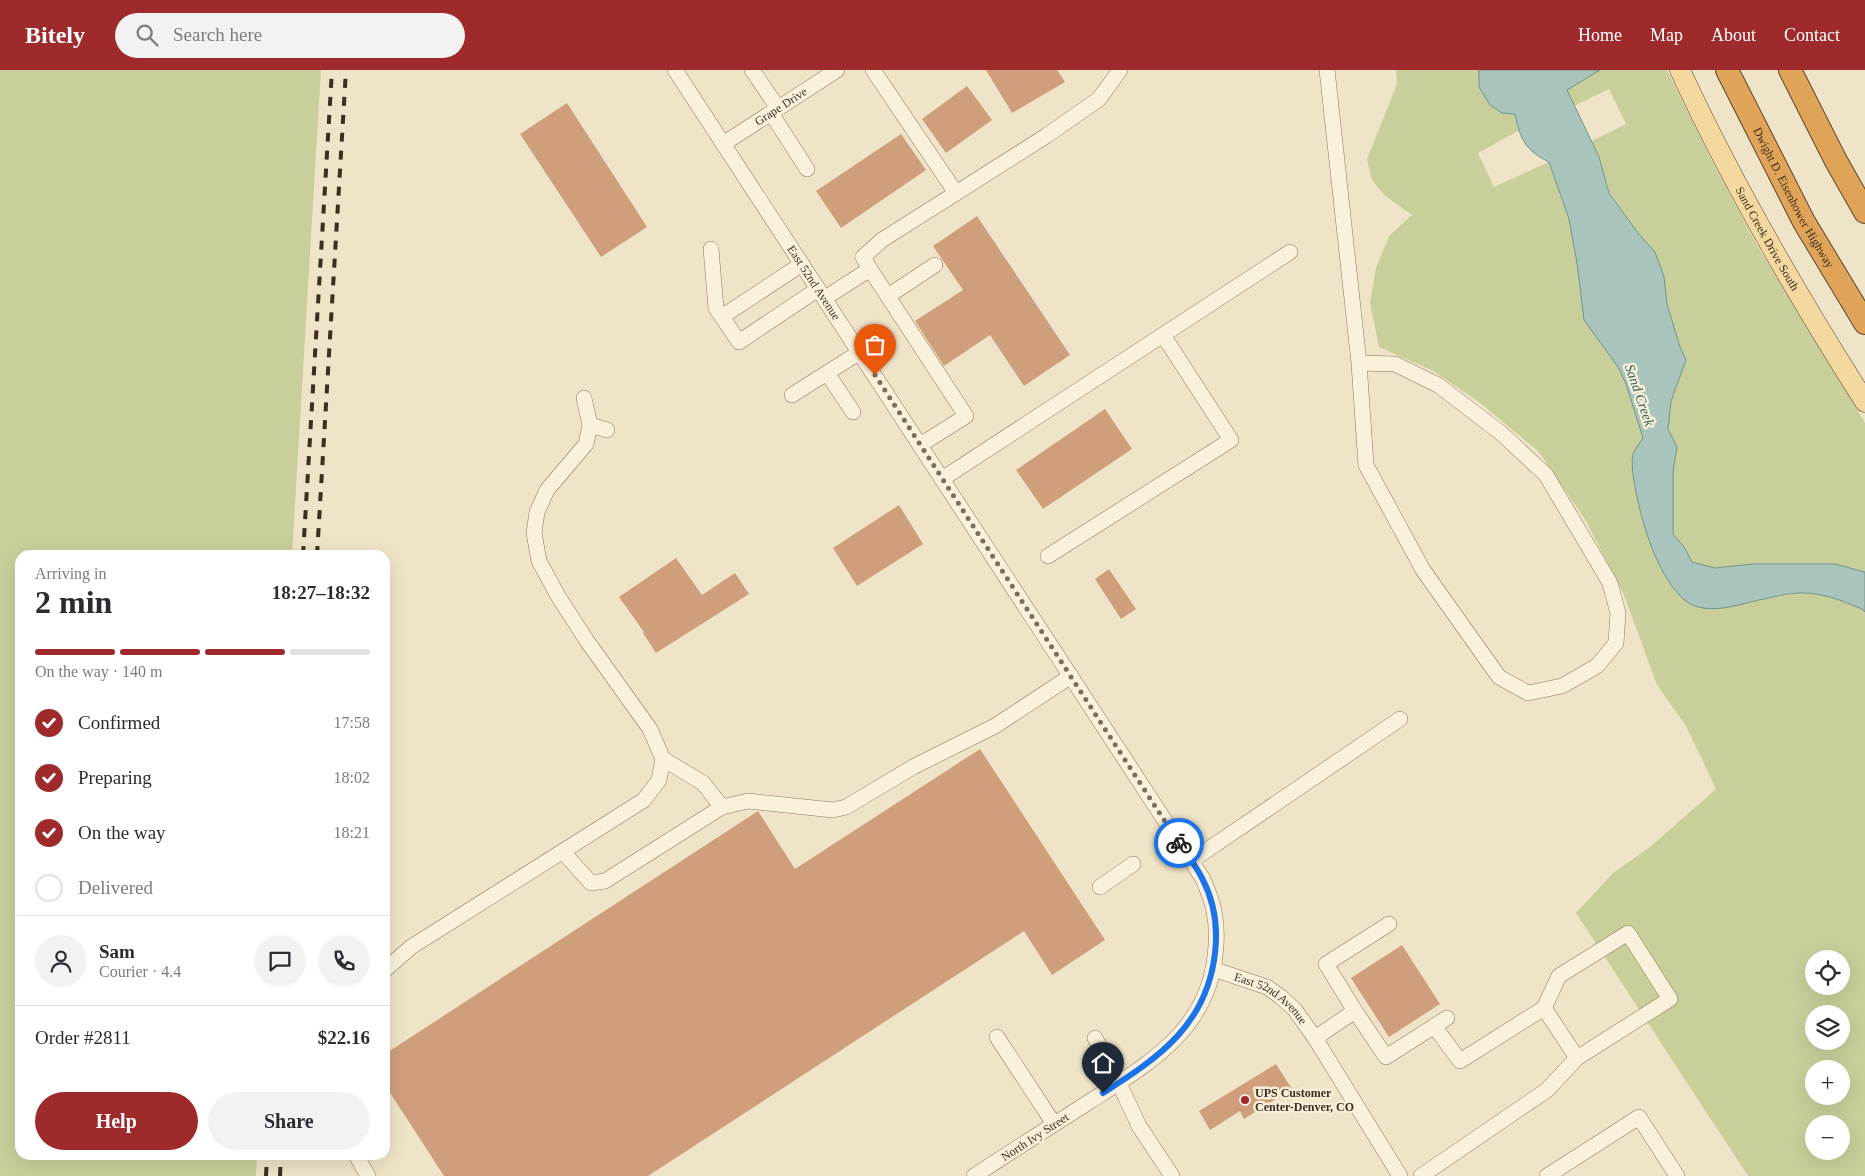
<!DOCTYPE html>
<html lang="en">
<head>
<meta charset="utf-8">
<style>
  :root { --surface:#fff; --page:#f2f2f3; --text:#2b2b33; --muted:#7c7c81; --line:#e1e1e2; --accent:#9e2a2b }
  body { margin:0; font-family:Georgia,serif; background:var(--page); color:var(--text); height:100vh; display:flex; flex-direction:column; font-size:19px; white-space:nowrap }
  * { box-sizing:border-box; margin:0 }
  p { font-size:16px; color:var(--muted) }
  .icon { flex:none; width:28px; height:28px; fill:none; stroke:currentColor; stroke-width:2; stroke-linecap:round; stroke-linejoin:round }
  .map { position:relative; flex:1; overflow:hidden }
  .panel { position:absolute; left:15px; top:480px; width:375px; height:610px; display:flex; flex-direction:column; background:var(--surface); border-radius:15px; box-shadow:0 5px 20px #0002 }
  .panel>* { flex:none }
  .buttons { position:absolute; left:1805px; top:880px; display:grid; gap:10px }
  .buttons a { display:grid; place-items:center; width:45px; height:45px; border-radius:50%; background:var(--surface); box-shadow:0 5px 20px #0002; font-size:25px }
  .pin { position:absolute; display:grid; place-items:center; width:42px; height:42px; color:#fff; margin:-51px -21px; border-radius:50% 50% 50% 0; rotate:-45deg; box-shadow:0 0 5px #0007 }
  .pin .icon { rotate:45deg }
  .courier { position:absolute; display:grid; place-items:center; width:50px; height:50px; margin:-25px; border:4px solid #1a73e8; border-radius:50%; background:#fff; color:#222; box-shadow:0 1px 6px #0007 }
  .summary em { font-style:normal; font-weight:800 }
  .summary div { display:flex; flex-direction:column-reverse }
  .summary { display:flex; align-items:center; justify-content:space-between; height:85px; padding:0 20px }
  h1 { font-size:32px; font-weight:800; line-height:38px }
  .bar { display:grid; grid-template-columns:repeat(4,1fr); gap:8px 5px; align-content:center; height:60px; padding:0 20px }
  .bar i { height:6px; border-radius:4px; background:var(--line) }
  .bar .on { background:var(--accent) }
  .bar p { grid-column:span 4 }
  .line { display:flex; align-items:center; gap:12px; padding:0 20px; border-top:1px solid var(--line) }
  .line div { flex:1 }
  .round { display:grid; place-items:center; flex:none; width:52px; height:52px; border-radius:26px; background:var(--page) }
  ol { padding:0 20px; list-style:none }
  li { display:flex; align-items:center; gap:15px; height:55px }
  li p { margin-inline-start:auto }
  li .icon { padding:5px; border-radius:50%; background:var(--accent); color:#fff; stroke-width:4 }
  li:last-child { color:var(--muted) }
  li i { width:28px; height:28px; border:2px solid var(--line); border-radius:50% }
  .cta { display:flex; gap:10px; margin-top:auto; padding:10px 20px }
  .cta a { flex:1; height:58px; border-radius:30px; background:var(--accent); color:#fff; font-size:20px; font-weight:800; line-height:58px; text-align:center }
  .cta a+a { background:var(--page); color:var(--text) }
  header { display:flex; align-items:center; gap:30px; box-sizing:border-box; height:70px; padding:0 25px; background:var(--accent); color:#fff }
  header strong { font-size:24px }
  nav { display:flex; gap:28px; margin-inline-start:auto; font-size:18px }
  .search { width:350px; height:45px; background:var(--page); display:flex; align-items:center; gap:12px; box-sizing:border-box; padding:0 18px; border-radius:28px; color:var(--muted); font-size:19px }
  .map>svg:first-child { display:block }
</style>
</head>
<body>
<header>
<strong>Bitely</strong>
<div class="search"><svg class="icon" aria-label="search" viewBox="0 0 24 24"><circle cx="10" cy="10" r="6"/><path d="M15 15l6 6"/></svg>Search here</div>
<nav><a>Home</a><a>Map</a><a>About</a><a>Contact</a></nav>
</header>
<div class="map">
<svg width="1865" height="1106" viewBox="0 0 1865 1106">
  <rect width="100%" height="100%" fill="#f0e4c8"/>
  <!-- green -->
  <g fill="#c9cf9b" fill-rule="evenodd">
    <polygon points="0,0 321,0 292,485 20,485 20,1085 257,1085 256,1106 0,1106"/>
    <path d="M1396,0H1479V17L1502,43L1515,44L1518,61L1478,83L1494,117L1549,92L1569,149L1577,193L1584,250L1618,296L1626,314L1643,368L1633,385L1634,411L1641,444L1649,470L1701,538H1721L1798,523L1826,525L1862,539L1865,542V1106H1748L1576,843L1613,803L1650,777L1716,719L1686,656L1657,615L1624,525L1586,451L1539,382L1479,332L1433,301L1379,277L1370,233L1376,198L1389,166L1412,145L1384,125L1372,110L1367,89L1397,14ZM1814,889H1841V916H1814ZM1814,944H1841V971H1814ZM1814,999H1841V1026H1814ZM1814,1054H1841V1081H1814Z"/>
    <polygon points="1600,0 1667,0 1713,93 1757,175 1865,353 1865,502 1834,494 1752,494 1715,498 1692,492 1684,477 1673,464 1673,401 1677,377 1668,359 1671,330 1686,290 1680,277 1667,234 1664,207 1655,182 1638,163 1609,122 1599,87 1590,72 1626,54 1609,19 1574,36 1567,20"/>
  </g>
  <!-- water -->
  <path fill="#a9c4bc" stroke="#6f938a" d="M1479,0H1600L1567,20L1599,87L1609,123L1638,163L1655,182L1664,207L1667,234L1680,277L1686,290L1671,331L1668,359L1677,377L1673,402V464L1684,477L1692,492L1715,498L1752,494H1835L1865,502V542L1862,539C1840,530 1825,523 1800,523C1787,523 1772,528 1759,530C1741,534 1721,541 1703,538C1672,535 1652,481 1644,455C1640,441 1629,398 1633,384C1635,379 1640,373 1643,368L1626,314L1618,297L1584,250L1577,193L1569,149L1549,92C1525,80 1520,69 1515,44L1502,43L1490,35L1479,17Z"/>
  <!-- building -->
  <g fill="#cf9f7d">
    <polygon points="986,0 1057,0 1065,12 1012,43"/>
    <polygon points="967,16 992,50 946,83 922,49"/>
    <polygon points="567,33 647,157 601,187 520,64"/>
    <polygon points="901,64 926,100 841,158 816,121"/>
    <polygon points="977,146 1070,285 1024,316 990,265 944,296 915,251 963,220 933,176"/>
    <polygon points="1105,339 1132,379 1043,439 1016,400"/>
    <polygon points="899,435 923,474 857,516 833,478"/>
    <polygon points="676,488 702,525 735,503 749,524 656,583 643,563 644,562 619,527"/>
    <polygon points="1109,499 1136,539 1121,549 1095,509"/>
    <polygon points="980,679 1105,870 1052,905 1024,861 648,1106 444,1106 385,1015 385,984 758,741 795,799"/>
    <polygon points="1402,875 1440,934 1389,967 1351,908"/>
    <polygon points="1276,994 1292,1019 1244,1049 1240,1041 1210,1060 1199,1041"/>
  </g>
  <g fill="none" stroke-linecap="round" stroke-linejoin="round">
    <!-- minor casing -->
    <g stroke="#8d765c" stroke-width="16">
      <g id="minor">
        <path id="s1" d="M675,0L1203,809C1207,819 1212,830 1214,841C1217,856 1217,871 1215,886C1207,962 1146,995 1089,1032C1050,1057 1012,1081 974,1106"/>
        <polyline points="752,0 778,38"/>
        <polyline points="873,0 956,123"/>
        <polyline points="1327,0 1359,293 1366,395 1423,500 1499,607 1528,623 1562,616 1597,596 1616,573 1618,543 1610,513 1546,405 1501,363 1438,315 1395,294 1359,293"/>
        <polyline points="771,43 807,99"/>
        <path id="s2" d="M723,74L837,0"/>
        <polyline points="711,179 716,238 739,272 818,219"/>
        <polyline points="870,199 863,187 882,170 1046,66 1099,29 1120,0"/>
        <polyline points="888,226 935,195"/>
        <polyline points="825,228 870,199 966,346 920,375"/>
        <polyline points="723,246 802,194"/>
        <polyline points="827,303 853,342"/>
        <polyline points="792,325 860,282"/>
        <polyline points="590,355 607,360"/>
        <polyline points="942,409 1290,182"/>
        <polyline points="1048,486 1231,370 1163,265"/>
        <polyline points="663,689 703,713 722,737"/>
        <polyline points="563,782 591,813 605,811 722,737 748,731 833,740 846,737 913,697 995,656 1071,606"/>
        <polyline points="1191,791 1400,649"/>
        <polyline points="1100,817 1133,794"/>
        <path id="s3" d="M1213,899L1267,917L1281,927L1295,940L1315,968L1400,1106"/>
        <polyline points="385,900 411,877 644,730 659,710 663,689 650,659 587,571 558,526 539,491 534,463 537,442 547,420 586,374 590,355 584,328"/>
        <polyline points="1544,938 1577,988"/>
        <polyline points="1355,941 1326,894 1389,854"/>
        <polyline points="997,967 1054,1054"/>
        <polyline points="1095,968 1119,1013 1139,1056 1172,1106"/>
        <polyline points="1315,968 1355,941 1386,987 1447,948"/>
        <polyline points="356,1085 368,1106"/>
        <polyline points="1421,1106 1547,1020 1577,988 1670,929 1628,863 1559,906 1544,938 1460,991 1434,956"/>
        <polyline points="1547,1106 1639,1047 1677,1106"/>
      </g>
    </g>
    <!-- major casing -->
    <g stroke="#5b4430" stroke-width="21">
      <g id="major">
        <path id="s4" d="M1680,0C1733,115 1797,225 1865,332"/>
      </g>
    </g>
    <!-- highway casing -->
    <g stroke="#5b4430" stroke-width="24">
      <g id="highway">
        <path id="s5" d="M1727,0L1804,152L1865,253"/>
        <polyline points="1790,0 1836,91 1865,142"/>
      </g>
    </g>
    <!-- minor -->
    <use href="#minor" stroke="#faf1dc" stroke-width="15"/>
    <!-- major -->
    <use href="#major" stroke="#f3d9a0" stroke-width="20"/>
    <!-- highway -->
    <use href="#highway" stroke="#e0a458" stroke-width="22"/>
    <!-- rail -->
    <g stroke="#3d2e20" stroke-width="4" stroke-dasharray="9 9" stroke-linecap="butt">
      <polyline points="303,485 332,0"/>
      <polyline points="317,485 346,0"/>
      <polyline points="266,1106 267,1085"/>
      <polyline points="280,1106 281,1085"/>
    </g>
  </g>
  <g fill="none" stroke-linecap="round" stroke-linejoin="round">
    <!-- done -->
    <polyline stroke="#7c6e5b" stroke-width="5" stroke-dasharray="0 9" points="875,305 1179,773"/>
    <!-- route -->
    <path stroke="#1a73e8" stroke-width="6" d="M1103,1023C1160,987 1207,954 1215,883C1218,858 1214,831 1202,808C1196,796 1187,784 1179,773"/>
  </g>
  <!-- markers -->
  <circle fill="#9e2a2b" stroke="#f7eed8" stroke-width="2" cx="1245" cy="1030" r="5"/>
  <g text-anchor="middle" stroke-width="5" stroke-linejoin="round" paint-order="stroke">
    <!-- street labels -->
    <g font-size="12" fill="#3d2e20" stroke="#f7eed8">
      <text dy="4" stroke="none"><textPath href="#s2" startOffset="69">Grape Drive</textPath></text>
      <text dy="4" stroke="none"><textPath href="#s5" startOffset="144">Dwight D. Eisenhower Highway</textPath></text>
      <text dy="4" stroke="none"><textPath href="#s4" startOffset="190">Sand Creek Drive South</textPath></text>
      <text dy="4" stroke="none"><textPath href="#s1" startOffset="254">East 52nd Avenue</textPath></text>
      <text dy="4" stroke="none"><textPath href="#s3" startOffset="66">East 52nd Avenue</textPath></text>
      <text transform="translate(1035 1067) rotate(-33)" y="4">North Ivy Street</text>
    </g>
    <!-- poi labels -->
    <g font-size="12" font-weight="bold" fill="#3d2e20" stroke="#f7eed8" text-anchor="start">
      <text x="1255" y="1027">UPS Customer<tspan x="1255" dy="14">Center-Denver, CO</tspan></text>
    </g>
    <!-- water labels -->
    <g font-size="14" font-style="italic" fill="#2f5d5a" stroke="#f7eed8">
      <text transform="translate(1640 325) rotate(71)" y="5">Sand Creek</text>
    </g>
  </g>
</svg>
<div class="buttons">
<a><svg class="icon" aria-label="locate" viewBox="0 0 24 24"><circle cx="12" cy="12" r="6"/><path d="M12 2v4M12 18v4M2 12h4M18 12h4"/></svg></a>
<a><svg class="icon" aria-label="layers" viewBox="0 0 24 24"><path d="M12 4l9 5-9 5-9-5zM3 14l9 5 9-5"/></svg></a>
<a>+</a>
<a>−</a>
</div>
<div class="pin" style="left:875px;top:305px;background:#ea580c"><svg class="icon" aria-label="bag" viewBox="0 0 24 24"><path d="M5 8h14l-1 12H6zM9 8a3 3 0 0 1 6 0"/></svg></div>
<div class="pin" style="left:1103px;top:1023px;background:#1f2937"><svg class="icon" aria-label="home" viewBox="0 0 24 24"><path d="M3 11l9-7 9 7M6 9v11h12V9"/></svg></div>
<div class="courier" style="left:1179px;top:773px"><svg class="icon" aria-label="bike" viewBox="0 0 24 24"><circle cx="6" cy="16" r="4"/><circle cx="18" cy="16" r="4"/><path d="M6 16l4-8h5l3 8M10 8l3 8H6M13 5h3"/></svg></div>
<section class="panel">
<div class="summary"><div><h1>2 min</h1><p>Arriving in</p></div><em>18:27–18:32</em></div>
<div class="bar"><i class="on"></i><i class="on"></i><i class="on"></i><i></i><p>On the way · 140 m</p></div>
<ol>
<li><svg class="icon" aria-label="check" viewBox="0 0 24 24"><path d="M5 12l5 5 9-10"/></svg>Confirmed<p>17:58</p></li>
<li><svg class="icon" aria-label="check" viewBox="0 0 24 24"><path d="M5 12l5 5 9-10"/></svg>Preparing<p>18:02</p></li>
<li><svg class="icon" aria-label="check" viewBox="0 0 24 24"><path d="M5 12l5 5 9-10"/></svg>On the way<p>18:21</p></li>
<li><i></i>Delivered</li>
</ol>
<div class="line" style="height:90px"><a class="round"><svg class="icon" aria-label="person" viewBox="0 0 24 24"><circle cx="12" cy="8" r="4"/><path d="M4 21q1-7 8-7t8 7"/></svg></a><div><b>Sam</b><p>Courier · 4.4</p></div><a class="round"><svg class="icon" aria-label="chat" viewBox="0 0 24 24"><path d="M4 5h16v11H9l-5 4z"/></svg></a><a class="round"><svg class="icon" aria-label="phone" viewBox="0 0 24 24"><path d="M5 4h4l2 5-3 2q2 4 5 5l2-3 5 2v4C11 20 4 13 5 4z"/></svg></a></div>
<div class="line" style="height:65px"><div>Order #2811</div><b>$22.16</b></div>
<div class="cta"><a>Help</a><a>Share</a></div>
</section>
</div>
</body>
</html>
